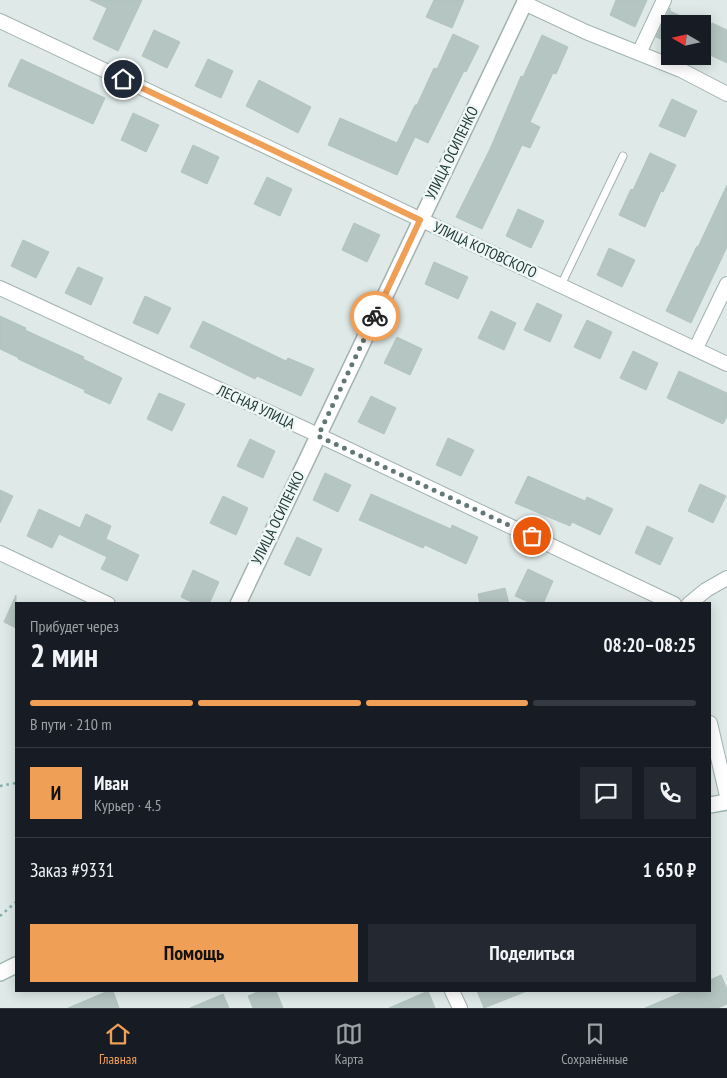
<!DOCTYPE html>
<html lang="ru">
<head>
<meta charset="utf-8">
<style>
  :root { --surface:#171b24; --page:#242831; --text:#f1f3f6; --muted:#9ea1a6; --line:#363941; --accent:#f09f57 }
  body { margin:0; font-family:"PT Sans Narrow",sans-serif; background:var(--page); color:var(--text); height:100vh; display:flex; flex-direction:column; font-size:19px; white-space:nowrap }
  * { box-sizing:border-box; margin:0 }
  p { font-size:16px; color:var(--muted) }
  .icon { flex:none; width:28px; height:28px; fill:none; stroke:currentColor; stroke-width:2; stroke-linecap:round; stroke-linejoin:round }
  .map { position:relative; flex:1; overflow:hidden }
  .side { position:absolute; left:15px; top:602px; width:696px; height:390px; display:flex; flex-direction:column; background:var(--surface); border-radius:0px; box-shadow:0 2px 12px #0003 }
  .side>* { flex:none }
  .needle { width:32px; rotate:279deg }
  .tools { position:absolute; left:661px; top:15px; display:grid; gap:10px }
  .tools a { display:grid; place-items:center; width:50px; height:50px; border-radius:0px; background:var(--surface); box-shadow:0 2px 12px #0003; font-size:25px }
  .pin { position:absolute; display:grid; place-items:center; width:42px; height:42px; color:#fff; margin:-21px; border:2px solid #fff; border-radius:50%; box-shadow:0 1px 5px #0007 }
  .courier { position:absolute; display:grid; place-items:center; width:50px; height:50px; margin:-25px; border:4px solid #f09f57; border-radius:50%; background:#fff; color:#222; box-shadow:0 1px 6px #0007 }
  .overview em { font-style:normal; font-weight:700 }
  .overview div { display:flex; flex-direction:column-reverse }
  .overview { display:flex; align-items:center; justify-content:space-between; height:85px; padding:0 15px }
  h1 { font-size:32px; font-weight:700; line-height:38px }
  .bar { display:grid; grid-template-columns:repeat(4,1fr); gap:8px 5px; align-content:center; height:60px; padding:0 15px }
  .bar i { height:6px; border-radius:4px; background:var(--line) }
  .bar .on { background:var(--accent) }
  .bar p { grid-column:span 4 }
  .line { display:flex; align-items:center; gap:12px; padding:0 15px; border-top:1px solid var(--line) }
  .line div { flex:1 }
  .round { display:grid; place-items:center; flex:none; width:52px; height:52px; border-radius:0px; background:var(--page) }
  .primary-button { display:flex; gap:10px; margin-top:auto; padding:10px 15px }
  .primary-button a { flex:1; height:58px; border-radius:0px; background:var(--accent); color:#111; font-size:20px; font-weight:700; line-height:58px; text-align:center }
  .primary-button a+a { background:var(--page); color:var(--text) }
  .menu { display:flex; justify-content:space-around; align-items:center; height:70px; border-top:1px solid var(--line); background:var(--surface); font-size:14px; color:var(--muted) }
  .menu a { display:grid; justify-items:center; gap:2px }
  .menu .on { color:var(--accent) }
  .map>svg:first-child { display:block }
</style>
</head>
<body>
<div class="map">
<svg width="727" height="1008" viewBox="0 0 727 1008">
  <rect width="100%" height="100%" fill="#dfeae8"/>
  <!-- building -->
  <g fill="#b5c5c1" stroke="#b2c4c0">
    <polygon points="90,0 142,0 118,51 93,39 107,8"/>
    <polygon points="434,0 464,0 452,28 426,17"/>
    <polygon points="616,0 647,0 635,27 610,15"/>
    <polygon points="670,8 670,11 698,24 670,24 670,43 656,37"/>
    <polygon points="712,23 727,30 727,63 702,51 702,45"/>
    <polygon points="154,30 180,42 167,68 142,56"/>
    <polygon points="453,34 479,46 466,72 464,71 428,143 415,137 397,175 328,145 340,118 397,143 415,105 417,105 434,68 437,69"/>
    <polygon points="542,35 568,47 556,74 553,73 530,122 540,127 530,148 522,145 482,229 456,217 490,149 521,76 523,77"/>
    <polygon points="21,59 105,98 93,124 8,86"/>
    <polygon points="208,59 233,71 221,98 195,86"/>
    <polygon points="259,80 311,107 298,133 246,106"/>
    <polygon points="672,99 697,111 685,137 659,126"/>
    <polygon points="133,113 159,125 146,152 121,140"/>
    <polygon points="193,145 219,157 207,184 181,172"/>
    <polygon points="650,153 676,165 663,192 661,191 645,227 619,215 631,189 633,190"/>
    <polygon points="267,177 292,189 280,216 254,204"/>
    <polygon points="727,185 727,247 691,323 666,311 697,246 698,247"/>
    <polygon points="518,209 544,221 531,248 506,236"/>
    <polygon points="354,223 380,235 367,262 342,250"/>
    <polygon points="23,240 49,252 36,278 11,266"/>
    <polygon points="609,248 635,260 622,287 597,275"/>
    <polygon points="434,262 468,277 458,299 425,284"/>
    <polygon points="78,267 103,278 91,305 65,293"/>
    <polygon points="145,296 171,308 158,334 133,323"/>
    <polygon points="537,303 562,315 550,342 524,330"/>
    <polygon points="491,311 516,323 504,350 478,338"/>
    <polygon points="0,316 26,328 25,330 84,357 83,359 122,378 110,404 84,392 85,390 18,359 19,358 0,349"/>
    <polygon points="587,320 612,332 600,359 574,347"/>
    <polygon points="203,321 286,361 288,358 314,369 301,396 257,376 255,379 190,347"/>
    <polygon points="397,337 422,349 410,375 384,363"/>
    <polygon points="633,351 658,363 646,390 620,378"/>
    <polygon points="679,371 727,393 727,416 723,424 667,398"/>
    <polygon points="159,393 185,404 172,431 147,419"/>
    <polygon points="371,396 396,408 384,434 358,422"/>
    <polygon points="448,438 474,450 461,476 436,465"/>
    <polygon points="250,439 275,451 263,478 237,466"/>
    <polygon points="325,473 351,485 338,512 313,500"/>
    <polygon points="528,476 585,501 587,497 613,509 600,535 572,522 570,526 515,503"/>
    <polygon points="700,484 726,496 713,523 688,511"/>
    <polygon points="0,490 13,496 0,523"/>
    <polygon points="371,494 451,529 452,525 478,537 466,564 425,545 423,548 359,520"/>
    <polygon points="223,496 248,508 236,535 210,523"/>
    <polygon points="39,509 80,528 86,514 111,526 106,539 139,555 127,581 101,569 107,557 59,534 52,548 27,536"/>
    <polygon points="647,526 673,538 660,565 635,553"/>
    <polygon points="297,537 322,549 310,576 284,564"/>
    <polygon points="528,569 553,581 543,604 533,604 515,596"/>
    <polygon points="193,570 219,582 209,604 196,604 181,597"/>
    <polygon points="505,588 509,604 480,604 478,594"/>
    <polygon points="16,595 16,628 4,622"/>
    <polygon points="721,975 727,989 727,1004 718,1008 645,1008 685,991 710,991 710,980"/>
    <polygon points="108,991 113,991 119,1008 68,1008"/>
    <polygon points="260,991 276,991 283,1008 253,1008 248,996"/>
    <polygon points="428,991 435,1008 389,1008"/>
    <polygon points="477,991 527,991 484,1008"/>
    <polygon points="223,994 229,1008 190,1008"/>
  </g>
  <g fill="none" stroke-linecap="round" stroke-linejoin="round">
    <!-- service casing -->
    <g stroke="#a2b2b0" stroke-width="9">
      <polyline id="service" points="561,285 623,156"/>
    </g>
    <!-- minor casing -->
    <g stroke="#a2b2b0" stroke-width="16">
      <g id="minor">
        <polyline points="524,3 586,32 681,70 727,94"/>
        <polyline points="0,21 727,364"/>
        <polyline points="639,53 664,0"/>
        <polyline points="0,288 318,435 674,604"/>
        <polyline points="696,348 727,284"/>
        <polyline points="0,553 108,604"/>
        <polyline points="689,604 706,590 727,578"/>
        <polyline points="710,723 727,796"/>
        <polyline points="452,991 460,1008"/>
      </g>
    </g>
    <!-- tertiary casing -->
    <g stroke="#a2b2b0" stroke-width="18">
      <polyline id="tertiary" points="238,604 526,0"/>
    </g>
    <!-- secondary casing -->
    <g stroke="#9eb6b2" stroke-width="18">
      <g id="secondary">
        <polyline points="710,805 727,802"/>
        <polyline points="0,973 16,965"/>
      </g>
    </g>
    <!-- path -->
    <g stroke="#80aea9" stroke-width="2.5" stroke-dasharray="2.5 4" stroke-linecap="butt">
      <polyline points="0,786 16,783"/>
      <polyline points="0,916 16,902"/>
    </g>
    <!-- service -->
    <use href="#service" stroke="#fff" stroke-width="7"/>
    <!-- minor -->
    <use href="#minor" stroke="#fff" stroke-width="14"/>
    <!-- tertiary -->
    <use href="#tertiary" stroke="#fff" stroke-width="15"/>
    <!-- secondary -->
    <use href="#secondary" stroke="#fff" stroke-width="15"/>
  </g>
  <g fill="none" stroke-linecap="round" stroke-linejoin="round">
    <!-- done -->
    <polyline stroke="#637876" stroke-width="5" stroke-dasharray="0 9" points="375,316 318,436 532,536"/>
    <!-- route -->
    <polyline stroke="#f09f57" stroke-width="6" points="123,79 420,220 375,316"/>
  </g>
  <g text-anchor="middle" stroke-width="5" stroke-linejoin="round" paint-order="stroke">
    <!-- street labels -->
    <g font-size="15" fill="#203a39" stroke="#eff7f5">
      <text transform="translate(452 153) rotate(-64)" y="5">УЛИЦА ОСИПЕНКО</text>
      <text transform="translate(485 250) rotate(25)" y="5">УЛИЦА КОТОВСКОГО</text>
      <text transform="translate(256 407) rotate(25)" y="5">ЛЕСНАЯ УЛИЦА</text>
      <text transform="translate(278 518) rotate(-64)" y="5">УЛИЦА ОСИПЕНКО</text>
    </g>
  </g>
</svg>
<div class="tools">
<a><svg class="needle" viewBox="-14 -14 28 28"><path d="M0-13l5 13h-10z" fill="#e53935"/><path d="M0 13l5-13h-10z" fill="#9ea1a6"/></svg></a>
</div>
<div class="pin" style="left:532px;top:536px;background:#ea580c"><svg class="icon" aria-label="bag" viewBox="0 0 24 24"><path d="M5 8h14l-1 12H6zM9 8a3 3 0 0 1 6 0"/></svg></div>
<div class="pin" style="left:123px;top:79px;background:#1f2937"><svg class="icon" aria-label="home" viewBox="0 0 24 24"><path d="M3 11l9-7 9 7M6 9v11h12V9"/></svg></div>
<div class="courier" style="left:375px;top:316px"><svg class="icon" aria-label="bike" viewBox="0 0 24 24"><circle cx="6" cy="16" r="4"/><circle cx="18" cy="16" r="4"/><path d="M6 16l4-8h5l3 8M10 8l3 8H6M13 5h3"/></svg></div>
<section class="side">
<div class="overview"><div><h1>2 мин</h1><p>Прибудет через</p></div><em>08:20–08:25</em></div>
<div class="bar"><i class="on"></i><i class="on"></i><i class="on"></i><i></i><p>В пути · 210 m</p></div>
<div class="line" style="height:90px"><b class="round" style="background:var(--accent);color:#111">И</b><div><b>Иван</b><p>Курьер · 4.5</p></div><a class="round"><svg class="icon" aria-label="chat" viewBox="0 0 24 24"><path d="M4 5h16v11H9l-5 4z"/></svg></a><a class="round"><svg class="icon" aria-label="phone" viewBox="0 0 24 24"><path d="M5 4h4l2 5-3 2q2 4 5 5l2-3 5 2v4C11 20 4 13 5 4z"/></svg></a></div>
<div class="line" style="height:65px"><div>Заказ #9331</div><b>1 650 ₽</b></div>
<div class="primary-button"><a>Помощь</a><a>Поделиться</a></div>
</section>
</div>
<nav class="menu">
<a class="on"><svg class="icon" aria-label="home" viewBox="0 0 24 24"><path d="M3 11l9-7 9 7M6 9v11h12V9"/></svg>Главная</a>
<a><svg class="icon" aria-label="map" viewBox="0 0 24 24"><path d="M3 6l6-2 6 2 6-2v14l-6 2-6-2-6 2zM9 4v14M15 6v14"/></svg>Карта</a>
<a><svg class="icon" aria-label="saved" viewBox="0 0 24 24"><path d="M7 4h10v16l-5-4-5 4z"/></svg>Сохранённые</a>
</nav>
</body>
</html>
